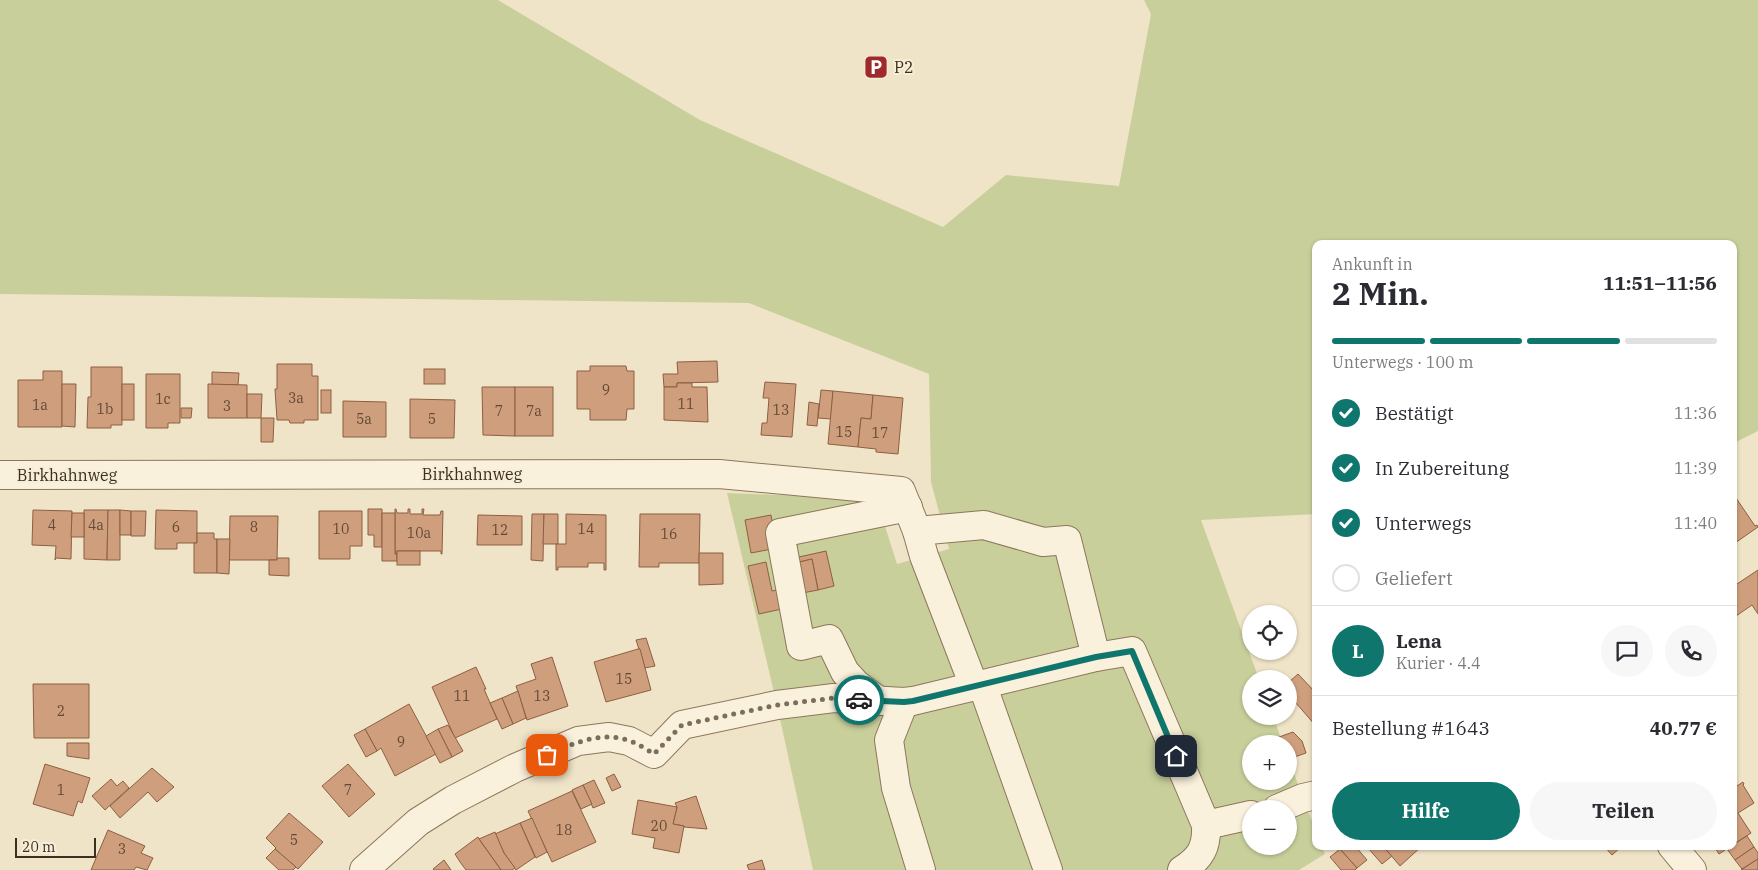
<!DOCTYPE html>
<html lang="de">
<head>
<meta charset="utf-8">
<style>
  :root { --surface:#fff; --page:#f7f7f7; --text:#2b2b33; --muted:#7c7c81; --line:#e1e1e2; --accent:#0f766e }
  body { margin:0; font-family:"IBM Plex Serif",serif; background:var(--page); color:var(--text); height:100vh; display:flex; flex-direction:column; font-size:19px; white-space:nowrap }
  * { box-sizing:border-box; margin:0 }
  p { font-size:16px; color:var(--muted) }
  .icon { flex:none; width:28px; height:28px; fill:none; stroke:currentColor; stroke-width:2; stroke-linecap:round; stroke-linejoin:round }
  .map { position:relative; flex:1; overflow:hidden }
  .panel { position:absolute; left:1312px; top:240px; width:425px; height:610px; display:flex; flex-direction:column; background:var(--surface); border-radius:10px; box-shadow:0 1px 4px #0004 }
  .panel>* { flex:none }
  .tools { position:absolute; left:1242px; top:605px; display:grid; gap:10px }
  .tools a { display:grid; place-items:center; width:55px; height:55px; border-radius:50%; background:var(--surface); box-shadow:0 1px 4px #0004; font-size:25px }
  .scale { position:absolute; left:15px; bottom:12px; width:81px; box-sizing:border-box; padding-left:5px; border:2px solid #3d2e20; border-top:0; font-size:14px; line-height:18px; white-space:nowrap; color:#3d2e20; -webkit-text-stroke:4px #f7eed8; paint-order:stroke }
  .pin { position:absolute; display:grid; place-items:center; width:42px; height:42px; color:#fff; margin:-21px; border-radius:10px; box-shadow:0 2px 8px #0006 }
  .courier { position:absolute; display:grid; place-items:center; width:50px; height:50px; margin:-25px; border:4px solid #0f766e; border-radius:50%; background:#fff; color:#222; box-shadow:0 1px 6px #0007 }
  .overview em { font-style:normal; font-weight:700 }
  .overview div { display:flex; flex-direction:column-reverse }
  .overview { display:flex; align-items:center; justify-content:space-between; height:85px; padding:0 20px }
  h1 { font-size:32px; font-weight:700; line-height:38px }
  .bar { display:grid; grid-template-columns:repeat(4,1fr); gap:8px 5px; align-content:center; height:60px; padding:0 20px }
  .bar i { height:6px; border-radius:4px; background:var(--line) }
  .bar .current { background:var(--accent) }
  .bar p { grid-column:span 4 }
  .line { display:flex; align-items:center; gap:12px; padding:0 20px; border-top:1px solid var(--line) }
  .line div { flex:1 }
  .round { display:grid; place-items:center; flex:none; width:52px; height:52px; border-radius:26px; background:var(--page) }
  ol { padding:0 20px; list-style:none }
  li { display:flex; align-items:center; gap:15px; height:55px }
  li p { margin-inline-start:auto }
  li .icon { padding:5px; border-radius:50%; background:var(--accent); color:#fff; stroke-width:4 }
  li:last-child { color:var(--muted) }
  li i { width:28px; height:28px; border:2px solid var(--line); border-radius:50% }
  .button { display:flex; gap:10px; margin-top:auto; padding:10px 20px }
  .button a { flex:1; height:58px; border-radius:30px; background:var(--accent); color:#fff; font-size:20px; font-weight:700; line-height:58px; text-align:center }
  .button a+a { background:var(--page); color:var(--text) }
  .map>svg:first-child { display:block }
</style>
</head>
<body>
<div class="map">
<svg width="1758" height="870" viewBox="0 0 1758 870">
  <rect width="100%" height="100%" fill="#f0e4c8"/>
  <!-- green -->
  <path fill="#c9cf9b" fill-rule="evenodd" d="M0,0H498L700,120L943,227L1006,175L1119,186L1151,14L1144,0H1758V431L1734,443V244H1316V514L1201,520L1259,679H1251V716H1273L1283,744H1251V781H1289V760L1316,832V846H1322L1325,854L1299,870H813L777,705L727,493L804,496L878,504L897,564L949,549L931,482L929,374L749,303L0,294ZM1251,809H1289V846H1251Z"/>
  <!-- building -->
  <g fill="#cf9f7d" stroke="#8d5f41">
    <polygon points="717,361 718,382 677,383 677,387 664,387 663,374 678,374 677,362"/>
    <polygon points="277,364 312,364 312,376 318,376 318,420 304,420 304,423 290,423 289,420 277,420 275,389 277,389"/>
    <polygon points="590,366 626,366 627,371 634,371 634,409 627,409 626,420 590,420 590,409 577,409 577,371 590,371"/>
    <polygon points="91,367 122,367 122,425 111,425 111,428 87,428 88,397 91,397"/>
    <rect x="424" y="369" width="21" height="15"/>
    <polygon points="43,371 62,371 62,427 18,427 18,380 43,380"/>
    <polygon points="212,372 239,373 238,385 212,385"/>
    <polygon points="146,374 180,374 180,423 168,423 168,428 146,428"/>
    <polygon points="765,382 796,384 792,437 761,435 762,423 767,423 769,398 763,398"/>
    <polygon points="677,383 692,383 692,387 707,387 708,422 664,420 664,387 677,387"/>
    <polygon points="62,384 76,384 75,427 62,426"/>
    <rect x="122" y="384" width="12" height="36"/>
    <polygon points="208,384 247,385 247,418 208,418"/>
    <polygon points="482,387 515,387 515,436 483,435"/>
    <rect x="515" y="387" width="38" height="49"/>
    <rect x="321" y="390" width="10" height="23"/>
    <polygon points="821,390 833,391 831,419 818,418"/>
    <polygon points="833,391 873,395 871,419 861,418 858,447 828,444"/>
    <polygon points="247,394 262,394 261,418 247,418"/>
    <polygon points="873,395 903,398 898,454 876,452 876,449 858,447 861,418 871,419"/>
    <polygon points="410,399 455,400 454,438 410,438"/>
    <polygon points="343,401 386,402 386,437 343,437"/>
    <polygon points="809,402 819,404 817,426 807,425"/>
    <polygon points="181,408 192,408 191,418 181,418"/>
    <polygon points="261,418 274,418 273,442 261,442"/>
    <polygon points="1734,495 1755,526 1757,525 1758,527 1735,543"/>
    <polygon points="368,509 382,509 382,547 374,547 374,535 368,535"/>
    <polygon points="395,509 396,509 397,513 408,513 408,509 410,509 410,514 422,514 422,509 424,509 423,515 440,515 441,511 443,511 442,554 441,554 441,551 397,551 397,554 395,554"/>
    <polygon points="33,510 72,511 71,559 56,558 55,560 56,546 32,545"/>
    <polygon points="84,510 108,510 107,560 84,559"/>
    <polygon points="108,510 120,510 120,560 107,560"/>
    <polygon points="120,510 131,511 131,535 120,535"/>
    <polygon points="156,510 197,511 197,543 177,543 177,549 155,549"/>
    <polygon points="131,511 146,511 145,536 131,536"/>
    <polygon points="319,511 362,511 362,546 350,546 350,559 319,559"/>
    <polygon points="72,513 84,513 84,537 71,537"/>
    <polygon points="382,513 395,513 395,554 397,554 397,561 382,561"/>
    <polygon points="532,514 544,514 543,561 531,560"/>
    <polygon points="544,514 558,514 558,544 543,544"/>
    <polygon points="566,514 606,515 606,570 604,570 604,563 588,563 588,567 558,567 558,570 556,570 556,544 566,544"/>
    <polygon points="640,514 700,514 699,563 659,563 659,567 639,567"/>
    <polygon points="478,515 522,516 522,545 477,545"/>
    <polygon points="771,515 777,548 751,553 745,520"/>
    <polygon points="230,516 278,516 277,560 229,560"/>
    <polygon points="197,533 214,533 214,539 217,539 217,573 194,573 194,543 197,543"/>
    <polygon points="217,539 230,539 229,574 217,573"/>
    <rect x="397" y="551" width="23" height="14"/>
    <polygon points="826,551 834,586 818,590 812,559 791,564 790,559"/>
    <polygon points="699,553 723,553 723,584 699,585"/>
    <polygon points="277,558 289,558 289,576 269,575 269,560 277,560"/>
    <polygon points="812,559 818,590 797,594 791,564"/>
    <polygon points="766,562 772,591 781,589 786,608 759,614 748,566"/>
    <polygon points="1758,570 1758,614 1752,605 1736,616 1734,612 1734,586"/>
    <polygon points="646,638 655,666 645,668 636,640"/>
    <polygon points="638,649 640,649 651,690 606,702 594,662"/>
    <polygon points="552,657 568,706 527,720 516,686 536,679 531,664"/>
    <polygon points="476,667 486,689 484,689 497,719 455,738 432,687"/>
    <polygon points="1298,674 1316,693 1316,726 1289,695 1289,682"/>
    <polygon points="33,684 89,684 89,738 34,738"/>
    <polygon points="518,691 526,718 513,724 502,698"/>
    <polygon points="502,698 513,724 502,729 490,703"/>
    <polygon points="409,704 436,754 395,776 381,748 377,751 365,729"/>
    <polygon points="448,725 463,751 452,757 438,729"/>
    <polygon points="365,729 377,751 366,757 354,735"/>
    <polygon points="438,729 452,757 440,763 426,736"/>
    <polygon points="1293,732 1302,741 1306,753 1289,759 1289,744 1281,744 1279,737"/>
    <polygon points="67,743 89,743 89,759 67,756"/>
    <polygon points="45,764 90,778 82,803 78,801 73,816 33,804"/>
    <polygon points="348,764 375,794 349,817 322,786"/>
    <polygon points="152,768 174,787 157,802 148,792 120,818 110,806"/>
    <polygon points="614,774 621,787 612,791 606,778"/>
    <polygon points="111,779 117,786 123,781 129,788 105,810 92,796"/>
    <polygon points="594,780 605,803 593,808 583,785"/>
    <polygon points="1743,782 1744,784 1743,785 1754,803 1738,813 1751,833 1734,844 1734,788"/>
    <polygon points="583,785 592,804 581,809 572,790"/>
    <polygon points="572,791 596,842 552,862 528,811"/>
    <polygon points="696,796 707,829 684,827 684,826 673,824 677,807 675,803"/>
    <polygon points="638,800 677,807 673,824 684,826 679,853 653,848 655,838 632,834"/>
    <polygon points="289,813 323,842 298,869 275,849 276,848 266,838"/>
    <polygon points="532,818 547,852 536,858 520,823"/>
    <polygon points="520,823 535,857 516,870 504,853 495,834"/>
    <polygon points="108,830 145,846 141,853 153,858 147,870 136,867 134,870 91,870"/>
    <polygon points="495,832 504,853 515,868 512,870 501,870 479,839"/>
    <polygon points="1747,836 1754,847 1735,860 1727,849 1734,846 1734,844"/>
    <polygon points="478,837 481,842 501,870 466,870 460,862 455,854"/>
    <polygon points="1342,846 1355,846 1367,860 1357,868 1340,849"/>
    <polygon points="1370,846 1383,846 1392,856 1382,864 1368,848"/>
    <polygon points="1383,846 1422,846 1400,866"/>
    <polygon points="1604,846 1622,846 1612,855"/>
    <polygon points="1714,846 1731,846 1719,854"/>
    <polygon points="1754,847 1758,853 1758,859 1742,869 1735,860"/>
    <polygon points="275,849 296,867 293,870 279,870 266,858"/>
    <polygon points="1340,849 1357,868 1355,870 1341,870 1330,857"/>
    <polygon points="1758,859 1758,870 1741,870"/>
    <polygon points="444,860 451,870 434,870 433,869"/>
    <polygon points="762,860 765,870 749,870 747,865"/>
  </g>
  <g fill="none" stroke-linecap="round" stroke-linejoin="round">
    <!-- minor casing -->
    <g stroke="#8d765c" stroke-width="30">
      <g id="minor">
        <polyline points="0,475 719,474 901,491 917,531 924,556 974,686"/>
        <polyline points="917,531 984,525 1043,542 1067,540 1096,657"/>
        <polyline points="982,684 1048,870"/>
        <polyline points="879,701 856,684 845,672 829,639 801,646 780,533 908,507"/>
        <polyline points="904,702 889,740 896,788 921,870"/>
        <polyline points="1277,809 1303,798 1316,795"/>
        <polyline points="1206,825 1251,815"/>
        <polyline points="1672,846 1692,870"/>
        <path d="M364,870L418,822L453,800L515,768L578,741L609,737L629,741L654,754L682,725L777,705L834,698L904,702L913,701L1096,657L1132,651L1206,825C1207,847 1201,858 1182,870"/>
      </g>
    </g>
    <!-- minor -->
    <use href="#minor" stroke="#faf1dc" stroke-width="28"/>
  </g>
  <g fill="none" stroke-linecap="round" stroke-linejoin="round">
    <!-- done -->
    <path stroke="#7c6e5b" stroke-width="5" stroke-dasharray="0 9" d="M547,755C572,744 602,730 630,741C639,744 647,750 654,754L682,725L777,705L834,698L859,700"/>
    <!-- route -->
    <polyline stroke="#0f766e" stroke-width="6" points="859,700 904,702 913,701 1096,657 1132,651 1176,756"/>
  </g>
  <!-- icons -->
  <defs>
    <g id="parking-square" transform="scale(1.25)"><rect x="-9" y="-9" width="18" height="18" rx="4" fill="#9e2a2b" stroke="#f7eed8"/><path d="M-3.5-5.5H1a3.5 3.5 0 0 1 0 7H-1V5.5H-3.5ZM-1-3.4V-.6H.8a1.4 1.4 0 0 0 0-2.8Z" fill="#fff"/></g>
  </defs>
  <g fill-rule="evenodd">
    <use href="#parking-square" x="876" y="67"/>
  </g>
  <g text-anchor="middle" stroke-width="4" stroke-linejoin="round" paint-order="stroke">
    <!-- number labels -->
    <g font-size="14" fill="#624a37">
      <text x="606" y="395">9</text>
      <text x="296" y="403">3a</text>
      <text x="163" y="404">1c</text>
      <text x="686" y="409">11</text>
      <text x="40" y="410">1a</text>
      <text x="227" y="411">3</text>
      <text x="105" y="414">1b</text>
      <text x="781" y="415">13</text>
      <text x="499" y="416">7</text>
      <text x="534" y="416">7a</text>
      <text x="364" y="424">5a</text>
      <text x="432" y="424">5</text>
      <text x="844" y="437">15</text>
      <text x="880" y="438">17</text>
      <text x="52" y="530">4</text>
      <text x="96" y="530">4a</text>
      <text x="176" y="532">6</text>
      <text x="254" y="532">8</text>
      <text x="341" y="534">10</text>
      <text x="586" y="534">14</text>
      <text x="500" y="535">12</text>
      <text x="419" y="538">10a</text>
      <text x="669" y="539">16</text>
      <text x="624" y="684">15</text>
      <text x="462" y="701">11</text>
      <text x="542" y="701">13</text>
      <text x="61" y="716">2</text>
      <text x="401" y="747">9</text>
      <text x="61" y="795">1</text>
      <text x="348" y="795">7</text>
      <text x="659" y="831">20</text>
      <text x="564" y="835">18</text>
      <text x="294" y="845">5</text>
      <text x="122" y="854">3</text>
    </g>
    <!-- poi labels -->
    <g font-size="16" fill="#3d2e20" stroke="#f7eed8" text-anchor="start">
      <text x="894" y="73">P2</text>
    </g>
    <!-- street labels -->
    <g font-size="16" fill="#3d2e20" stroke="#f7eed8">
      <text x="472" y="480">Birkhahnweg</text>
      <text x="67" y="481">Birkhahnweg</text>
    </g>
  </g>
</svg>
<div class="tools">
<a><svg class="icon" aria-label="locate" viewBox="0 0 24 24"><circle cx="12" cy="12" r="6"/><path d="M12 2v4M12 18v4M2 12h4M18 12h4"/></svg></a>
<a><svg class="icon" aria-label="layers" viewBox="0 0 24 24"><path d="M12 4l9 5-9 5-9-5zM3 14l9 5 9-5"/></svg></a>
<a>+</a>
<a>−</a>
</div>
<div class="scale">20 m</div>
<div class="pin" style="left:547px;top:755px;background:#ea580c"><svg class="icon" aria-label="bag" viewBox="0 0 24 24"><path d="M5 8h14l-1 12H6zM9 8a3 3 0 0 1 6 0"/></svg></div>
<div class="pin" style="left:1176px;top:756px;background:#1f2937"><svg class="icon" aria-label="home" viewBox="0 0 24 24"><path d="M3 11l9-7 9 7M6 9v11h12V9"/></svg></div>
<div class="courier" style="left:859px;top:700px"><svg class="icon" aria-label="car" viewBox="0 0 24 24"><path d="M5 17H2v-5l4-1 3-4h7l3 4 3 1v5h-3M9 17h6M6 11h13"/><circle cx="7" cy="17" r="2"/><circle cx="17" cy="17" r="2"/></svg></div>
<section class="panel">
<div class="overview"><div><h1>2 Min.</h1><p>Ankunft in</p></div><em>11:51–11:56</em></div>
<div class="bar"><i class="current"></i><i class="current"></i><i class="current"></i><i></i><p>Unterwegs · 100 m</p></div>
<ol>
<li><svg class="icon" aria-label="check" viewBox="0 0 24 24"><path d="M5 12l5 5 9-10"/></svg>Bestätigt<p>11:36</p></li>
<li><svg class="icon" aria-label="check" viewBox="0 0 24 24"><path d="M5 12l5 5 9-10"/></svg>In Zubereitung<p>11:39</p></li>
<li><svg class="icon" aria-label="check" viewBox="0 0 24 24"><path d="M5 12l5 5 9-10"/></svg>Unterwegs<p>11:40</p></li>
<li><i></i>Geliefert</li>
</ol>
<div class="line" style="height:90px"><b class="round" style="background:var(--accent);color:#fff">L</b><div><b>Lena</b><p>Kurier · 4.4</p></div><a class="round"><svg class="icon" aria-label="chat" viewBox="0 0 24 24"><path d="M4 5h16v11H9l-5 4z"/></svg></a><a class="round"><svg class="icon" aria-label="phone" viewBox="0 0 24 24"><path d="M5 4h4l2 5-3 2q2 4 5 5l2-3 5 2v4C11 20 4 13 5 4z"/></svg></a></div>
<div class="line" style="height:65px"><div>Bestellung #1643</div><b>40.77 €</b></div>
<div class="button"><a>Hilfe</a><a>Teilen</a></div>
</section>
</div>
</body>
</html>
